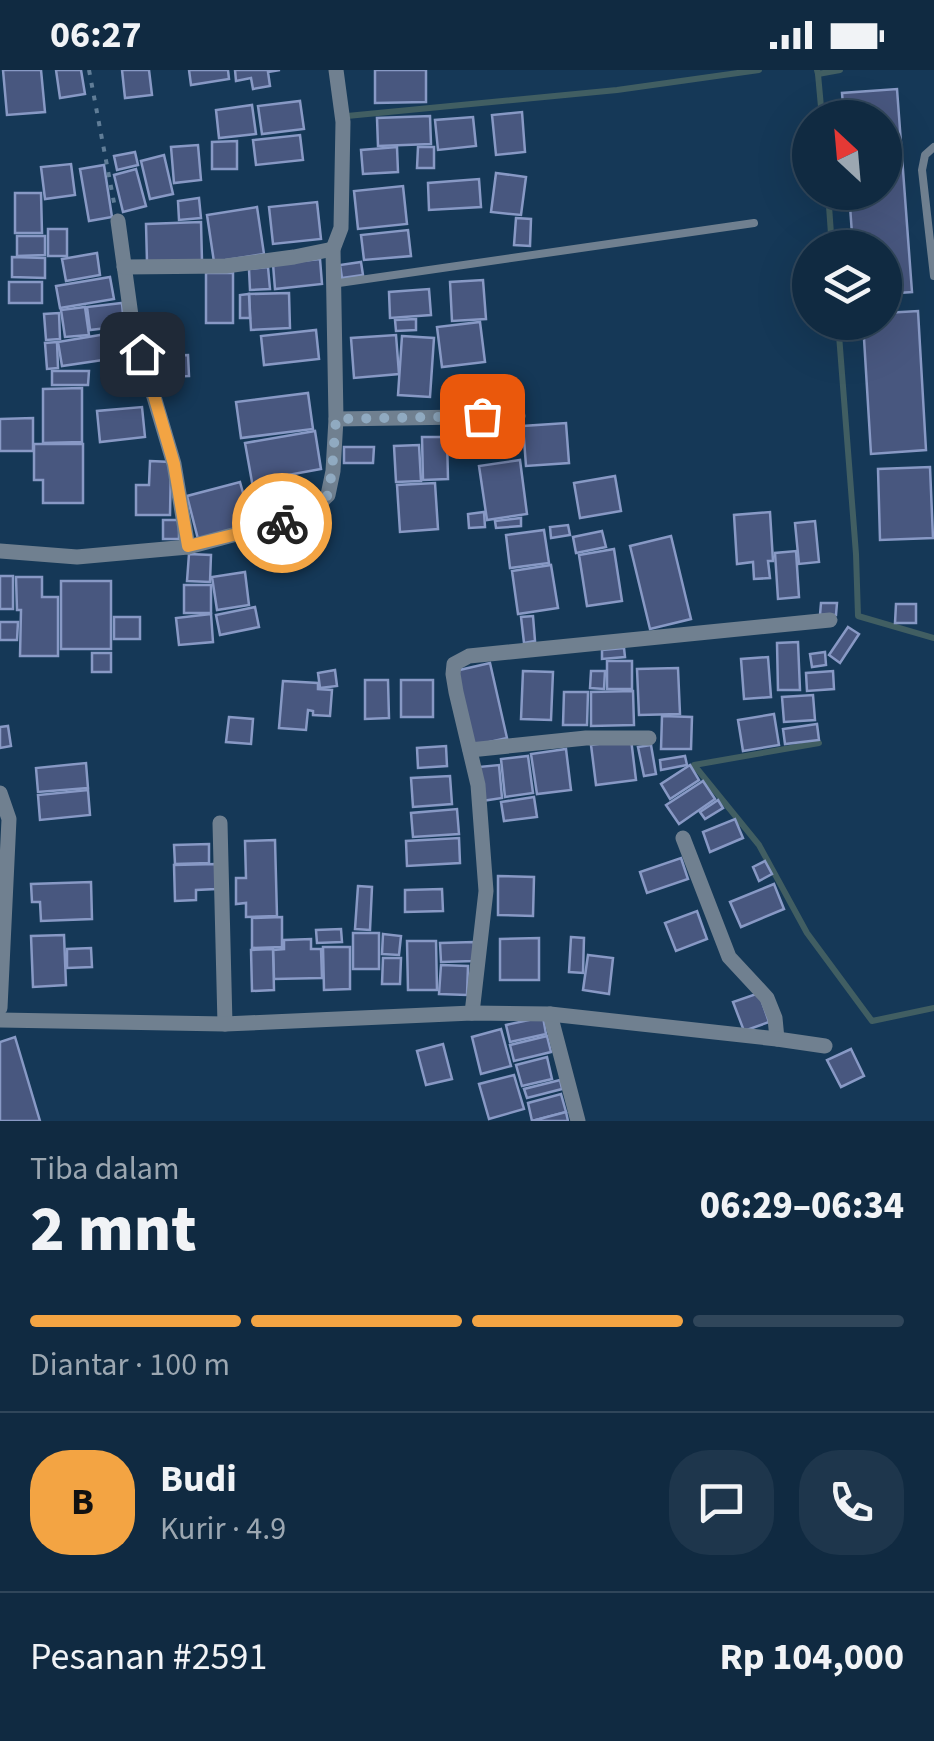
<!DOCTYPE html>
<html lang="id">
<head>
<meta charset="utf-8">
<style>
  :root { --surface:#102a41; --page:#1e364c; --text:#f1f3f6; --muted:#9ca7b1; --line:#30465a; --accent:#f3a443 }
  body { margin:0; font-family:"Source Sans 3",sans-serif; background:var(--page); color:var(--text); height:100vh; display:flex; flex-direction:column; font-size:38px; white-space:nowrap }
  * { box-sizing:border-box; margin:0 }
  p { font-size:32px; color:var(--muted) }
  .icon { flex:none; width:55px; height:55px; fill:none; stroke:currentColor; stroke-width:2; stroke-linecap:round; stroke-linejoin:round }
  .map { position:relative; height:1051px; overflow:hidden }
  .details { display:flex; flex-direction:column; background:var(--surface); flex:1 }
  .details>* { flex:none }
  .needle { width:65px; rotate:334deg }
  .buttons { position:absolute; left:792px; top:30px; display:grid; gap:20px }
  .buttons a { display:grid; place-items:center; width:110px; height:110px; border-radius:50%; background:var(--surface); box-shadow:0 10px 40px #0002,0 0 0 2px var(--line); font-size:50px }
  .pin { position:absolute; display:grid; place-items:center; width:85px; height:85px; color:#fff; margin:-42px; border-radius:20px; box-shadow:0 5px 15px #0006 }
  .courier { position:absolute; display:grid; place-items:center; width:100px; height:100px; margin:-50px; border:8px solid #f3a443; border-radius:50%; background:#fff; color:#222; box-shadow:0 2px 12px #0007 }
  .headline em { font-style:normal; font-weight:800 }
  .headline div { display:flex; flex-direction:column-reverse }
  .headline { display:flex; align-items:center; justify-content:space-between; height:170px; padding:0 30px }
  h1 { font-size:65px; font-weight:800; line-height:75px }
  .bar { display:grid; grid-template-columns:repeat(4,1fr); gap:15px 10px; align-content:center; height:120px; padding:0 30px }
  .bar i { height:12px; border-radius:8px; background:var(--line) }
  .bar .selected { background:var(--accent) }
  .bar p { grid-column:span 4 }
  .line { display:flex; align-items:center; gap:25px; padding:0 30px; border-top:2px solid var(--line) }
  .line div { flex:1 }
  .round { display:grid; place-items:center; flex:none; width:105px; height:105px; border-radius:40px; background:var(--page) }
  .status { display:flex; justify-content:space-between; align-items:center; height:70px; padding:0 50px; background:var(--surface); direction:ltr }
  .status svg { height:28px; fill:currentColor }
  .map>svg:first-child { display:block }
</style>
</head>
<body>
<div class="status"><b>06:27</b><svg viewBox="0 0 49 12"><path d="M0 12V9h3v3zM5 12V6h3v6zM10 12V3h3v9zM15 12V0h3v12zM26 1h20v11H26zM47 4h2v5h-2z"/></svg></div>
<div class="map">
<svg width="934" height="1051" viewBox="0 0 934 1051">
  <rect width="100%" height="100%" fill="#153857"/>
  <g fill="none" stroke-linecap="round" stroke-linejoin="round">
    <!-- stream -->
    <g stroke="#415e62" stroke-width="6">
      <polyline points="817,0 818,4 840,0"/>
      <polyline points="818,4 822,48"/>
      <polyline points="347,46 617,20 759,0"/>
      <polyline points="828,122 832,178"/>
      <polyline points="838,252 856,484 858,546 934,568"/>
      <polyline points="819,673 694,695 759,775 807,863 872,951 934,938"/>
    </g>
  </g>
  <!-- building -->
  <g fill="#48577f" stroke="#8899c5" stroke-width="2.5">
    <polygon points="3,0 41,0 45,42 7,45"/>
    <polygon points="56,0 81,0 85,24 60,28"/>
    <polygon points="122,0 149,0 152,25 125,28"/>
    <polygon points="189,0 228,0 229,9 191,15"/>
    <polygon points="235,0 280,0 268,2 270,16 253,19 251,8 236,11"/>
    <polygon points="375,0 426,0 426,32 375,33"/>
    <polygon points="897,19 912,222 885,224 885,178 853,178 849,122 885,122 885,48 844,48 842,23"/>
    <polygon points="300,31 304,59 262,64 258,36"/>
    <polygon points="252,35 256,64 219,68 216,40"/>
    <polygon points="522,42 525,82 496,85 492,45"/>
    <polygon points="430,46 431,74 378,76 377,48"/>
    <polygon points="473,47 476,76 438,80 435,50"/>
    <polygon points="300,65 303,90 256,95 253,70"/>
    <polygon points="237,71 237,99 212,99 212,72"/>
    <polygon points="198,75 201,110 174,113 171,77"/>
    <polygon points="397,77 398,102 363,104 361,80"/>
    <polygon points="418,77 434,77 434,98 417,98"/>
    <polygon points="135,82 138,95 117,100 114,86"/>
    <polygon points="164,85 173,124 150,129 141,91"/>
    <polygon points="71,94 75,125 45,129 41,97"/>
    <polygon points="104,95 112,147 89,151 80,99"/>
    <polygon points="136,99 146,136 123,142 114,105"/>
    <polygon points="496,103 526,107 521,145 491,142"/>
    <polygon points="479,109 481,137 429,140 428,113"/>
    <polygon points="403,116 407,154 358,159 354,121"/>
    <polygon points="15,123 41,123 42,163 15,163"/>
    <polygon points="199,128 201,148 179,150 178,131"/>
    <polygon points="317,132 321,169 273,174 269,137"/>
    <polygon points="257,137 264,184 214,192 207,145"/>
    <polygon points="516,148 531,149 530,176 514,175"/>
    <polygon points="201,152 202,191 147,192 146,154"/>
    <rect x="48" y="159" width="19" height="27"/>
    <polygon points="408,160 411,186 364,190 361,165"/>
    <polygon points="17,166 45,166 45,185 17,186"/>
    <polygon points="97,183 100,205 66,211 62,189"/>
    <polygon points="12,187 45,188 45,208 12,207"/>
    <polygon points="320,189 322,214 275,219 273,194"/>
    <polygon points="361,192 363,205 342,208 340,195"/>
    <polygon points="268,197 270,219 250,220 249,199"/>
    <rect x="206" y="203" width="27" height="50"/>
    <polygon points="110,207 114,229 60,238 56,216"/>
    <polygon points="483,210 486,249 452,251 450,212"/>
    <rect x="9" y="212" width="33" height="21"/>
    <polygon points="429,219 431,245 390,248 389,222"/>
    <polygon points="289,223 290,258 251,260 249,224"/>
    <polygon points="249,224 250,248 240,248 240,225"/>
    <polygon points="122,233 124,256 90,260 87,237"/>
    <polygon points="85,237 89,265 65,267 61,240"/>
    <polygon points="918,241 926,380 871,384 863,252 885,252 885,243"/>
    <polygon points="59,243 60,269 46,270 44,244"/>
    <polygon points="416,249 416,260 396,261 395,250"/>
    <polygon points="480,252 485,292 442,297 437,257"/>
    <polygon points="316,260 319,289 264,295 261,266"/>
    <polygon points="106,264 110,289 62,296 58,272"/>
    <polygon points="396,265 399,304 354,308 351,268"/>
    <polygon points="402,266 434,268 430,327 398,325"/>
    <polygon points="57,272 58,298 47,299 45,273"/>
    <polygon points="188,285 189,306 160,307 160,286"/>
    <polygon points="52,301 89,301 88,315 52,315"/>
    <polygon points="82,318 82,372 43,373 43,319"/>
    <polygon points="308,323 313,359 241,368 236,332"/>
    <polygon points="142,337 145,367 100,372 97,341"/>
    <polygon points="33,348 33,381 0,381 0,349"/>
    <polygon points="566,353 569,393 526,396 523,356"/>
    <polygon points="315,361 321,399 288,405 293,433 257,440 245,373"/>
    <polygon points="422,367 447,367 448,409 423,410"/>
    <polygon points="34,374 83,374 83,433 43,433 43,410 34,410"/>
    <polygon points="419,375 421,411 396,412 394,376"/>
    <polygon points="344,377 374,377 373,393 344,393"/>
    <polygon points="520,390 527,444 487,450 479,396"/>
    <polygon points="150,391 171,392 170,445 136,445 136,415 149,415"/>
    <polygon points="930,397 933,468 880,470 878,399"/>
    <polygon points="615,406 621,441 580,448 574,413"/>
    <polygon points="240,412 252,455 198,469 187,426"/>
    <polygon points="435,413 438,459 400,462 397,415"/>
    <polygon points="484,442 485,457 469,458 468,444"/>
    <polygon points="770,442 773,491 768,491 770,508 754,509 753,492 737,494 734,445"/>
    <polygon points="521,448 521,456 496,458 495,451"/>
    <rect x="163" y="450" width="16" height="19"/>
    <polygon points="815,451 819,492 799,494 795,453"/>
    <polygon points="568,455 570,465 551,468 550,457"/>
    <polygon points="544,460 549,493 510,498 506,465"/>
    <polygon points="602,461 606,477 576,483 573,467"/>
    <polygon points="671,466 691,549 650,559 630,476"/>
    <polygon points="614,479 622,531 587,536 579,485"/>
    <polygon points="796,481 799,527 778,529 775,483"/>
    <polygon points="189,484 211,485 210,512 187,511"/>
    <polygon points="551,495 558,538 518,544 512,501"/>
    <polygon points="245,502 249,535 217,540 212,507"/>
    <rect x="0" y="506" width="13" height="33"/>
    <polygon points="16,507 42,507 42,527 58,527 58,586 20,586 21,540 17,540"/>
    <rect x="61" y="511" width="50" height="68"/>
    <rect x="184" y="515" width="27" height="28"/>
    <polygon points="821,533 837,533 836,545 820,545"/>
    <polygon points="896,534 916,534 916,553 895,553"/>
    <polygon points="255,537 259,557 220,565 216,545"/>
    <polygon points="211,544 213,572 179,575 176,548"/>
    <polygon points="533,546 535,571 524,573 521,547"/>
    <rect x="114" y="547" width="26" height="22"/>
    <polygon points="0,552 18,552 17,570 0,570"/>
    <polygon points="848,557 859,564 840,593 829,585"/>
    <polygon points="798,572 800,620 778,620 777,573"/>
    <polygon points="624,578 625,587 602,589 602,580"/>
    <polygon points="825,582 826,595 812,597 810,584"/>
    <rect x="92" y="583" width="19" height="19"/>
    <polygon points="768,587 771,627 744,629 741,589"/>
    <rect x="607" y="591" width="25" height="28"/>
    <polygon points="490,593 507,668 472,676 455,601"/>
    <polygon points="678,598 680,644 639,645 637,599"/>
    <polygon points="335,600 337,616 320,618 318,603"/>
    <polygon points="523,601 553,602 551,650 521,649"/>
    <polygon points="591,601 605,601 604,619 590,618"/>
    <polygon points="833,601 834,619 807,621 806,603"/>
    <polygon points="365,610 388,610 389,648 365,649"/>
    <rect x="401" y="610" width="32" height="37"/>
    <polygon points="283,611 318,613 318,619 332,620 330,646 313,645 313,641 308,640 306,660 279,658"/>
    <polygon points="633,621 634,655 591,656 591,622"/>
    <polygon points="564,622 588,622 587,655 563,655"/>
    <polygon points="813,625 815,650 784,652 782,627"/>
    <polygon points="774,644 779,675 743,681 738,650"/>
    <polygon points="662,646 692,647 691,679 661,679"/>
    <polygon points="229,647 253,649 251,674 226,672"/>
    <polygon points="817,654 819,670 785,674 783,659"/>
    <polygon points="8,656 11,676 0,678 0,657"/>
    <polygon points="631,669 636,710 596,715 591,675"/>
    <polygon points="651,675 656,704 644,706 638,677"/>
    <polygon points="446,676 447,696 418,698 417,678"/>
    <polygon points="566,679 571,720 537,724 531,684"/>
    <polygon points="528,686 533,723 505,727 501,689"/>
    <polygon points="685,686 687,695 661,700 660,690"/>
    <polygon points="86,693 88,718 38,722 36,698"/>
    <polygon points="499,695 502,728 482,731 478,697"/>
    <polygon points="690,695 699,710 670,729 661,714"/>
    <polygon points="450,706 452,734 413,737 411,708"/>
    <polygon points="703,711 715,729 679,754 666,735"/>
    <polygon points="88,720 90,745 40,750 38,725"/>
    <polygon points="534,727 537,747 504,751 501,732"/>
    <polygon points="718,730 723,738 705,749 700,742"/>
    <polygon points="457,739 459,764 413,767 411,743"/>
    <polygon points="735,749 743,768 710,782 703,762"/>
    <polygon points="459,768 460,793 407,796 406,771"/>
    <polygon points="275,770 277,846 246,847 246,833 236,834 236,808 246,808 245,771"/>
    <polygon points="209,774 209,793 175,794 174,775"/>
    <polygon points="681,788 688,809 647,823 640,802"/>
    <polygon points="765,791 772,804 759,811 753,797"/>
    <polygon points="216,794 216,819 196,820 196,830 175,831 174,795"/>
    <polygon points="498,806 534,807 533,846 498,845"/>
    <polygon points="91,812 92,849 41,851 40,832 32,832 31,814"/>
    <polygon points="774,814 784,839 741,857 730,832"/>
    <polygon points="358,816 372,817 370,860 355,859"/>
    <polygon points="442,819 443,841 405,842 405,820"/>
    <polygon points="697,841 707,869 676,881 665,853"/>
    <polygon points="282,847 282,877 252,878 252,848"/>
    <polygon points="341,859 342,872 317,873 316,860"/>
    <rect x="353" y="863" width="26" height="36"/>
    <polygon points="383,864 401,866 399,885 382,884"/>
    <polygon points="64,865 66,915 33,917 31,866"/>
    <polygon points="571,867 584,868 583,903 569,902"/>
    <polygon points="539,868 539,910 500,910 500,869"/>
    <polygon points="311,869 311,879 321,879 322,908 274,909 273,880 284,879 284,870"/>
    <polygon points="407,871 436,871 437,920 408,920"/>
    <polygon points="474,872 474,891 441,892 440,873"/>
    <polygon points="323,877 350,877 350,919 324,920"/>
    <polygon points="91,878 92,897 67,898 67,879"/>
    <polygon points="273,879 274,920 252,921 251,880"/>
    <polygon points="588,885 613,888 609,924 583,920"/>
    <polygon points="383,888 401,888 400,914 382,914"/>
    <polygon points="441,895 468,896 467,925 439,924"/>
    <polygon points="759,923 769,952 744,961 733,932"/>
    <polygon points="543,947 546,964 510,972 506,955"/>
    <polygon points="501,959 511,996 481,1004 472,967"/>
    <polygon points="547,966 551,982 514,991 510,975"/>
    <polygon points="15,967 40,1051 0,1051 0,972"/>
    <polygon points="443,974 452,1009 426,1015 417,981"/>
    <polygon points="851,979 864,1006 841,1017 827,990"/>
    <polygon points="547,987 552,1009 522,1016 516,995"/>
    <polygon points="514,1005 524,1039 489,1049 479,1014"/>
    <polygon points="560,1010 562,1019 527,1028 524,1019"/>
    <polygon points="561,1024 566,1042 532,1051 528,1033"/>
    <polygon points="566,1042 568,1051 532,1051"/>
  </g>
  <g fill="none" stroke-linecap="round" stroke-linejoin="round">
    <!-- path -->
    <polyline stroke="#607d97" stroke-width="4" stroke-dasharray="5 8" stroke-linecap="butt" points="89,0 115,138"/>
    <!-- lane -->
    <g stroke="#708090" stroke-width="8">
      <polyline points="934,77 925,85 922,100 934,206"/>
      <polyline points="332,214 754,153"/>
    </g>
    <!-- street -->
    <g stroke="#708090" stroke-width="15">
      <polyline points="118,151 132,253 174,394 188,477"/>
      <polyline points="124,197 226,196 294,187 333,179"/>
      <polyline points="336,349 518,346"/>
      <polyline points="0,481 77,487 188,477 307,445 328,425 333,401 336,349 333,179 341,158 343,52 336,0"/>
      <polyline points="470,680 586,668 649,668"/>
      <polyline points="0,723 9,749 0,938"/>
      <polyline points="220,753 225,954"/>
      <polyline points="683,768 729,887 767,928 775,948 777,969"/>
      <polyline points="472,943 486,821 478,715 456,622 453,604 454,594 469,586 830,550"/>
      <polyline points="550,944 578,1051"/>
      <polyline points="0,950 225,954 472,943 550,944 777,969 825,976"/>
    </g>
  </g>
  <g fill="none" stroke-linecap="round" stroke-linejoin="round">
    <!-- done -->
    <polyline stroke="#90aac1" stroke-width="10" stroke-dasharray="0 18" points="282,453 307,445 328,425 332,401 336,349 482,346"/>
    <!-- route -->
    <polyline stroke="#f3a443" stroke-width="12" points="142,284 174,394 188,476 282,453"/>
  </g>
</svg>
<div class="buttons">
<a><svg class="needle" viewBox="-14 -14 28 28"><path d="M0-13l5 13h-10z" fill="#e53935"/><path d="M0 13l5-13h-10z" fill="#9ca7b1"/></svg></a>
<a><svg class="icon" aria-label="layers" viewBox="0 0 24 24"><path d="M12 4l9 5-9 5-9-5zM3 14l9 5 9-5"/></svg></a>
</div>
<div class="pin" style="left:482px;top:346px;background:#ea580c"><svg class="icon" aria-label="bag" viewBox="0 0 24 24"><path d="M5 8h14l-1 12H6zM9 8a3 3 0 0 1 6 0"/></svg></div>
<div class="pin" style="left:142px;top:284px;background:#1f2937"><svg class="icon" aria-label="home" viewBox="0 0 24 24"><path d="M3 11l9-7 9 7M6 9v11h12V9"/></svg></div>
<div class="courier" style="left:282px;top:453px"><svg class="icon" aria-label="bike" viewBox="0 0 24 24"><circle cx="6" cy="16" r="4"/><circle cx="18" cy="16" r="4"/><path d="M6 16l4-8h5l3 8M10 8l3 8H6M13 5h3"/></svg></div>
</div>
<section class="details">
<div class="headline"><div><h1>2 mnt</h1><p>Tiba dalam</p></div><em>06:29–06:34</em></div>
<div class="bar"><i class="selected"></i><i class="selected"></i><i class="selected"></i><i></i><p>Diantar · 100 m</p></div>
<div class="line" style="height:180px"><b class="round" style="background:var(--accent);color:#111">B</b><div><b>Budi</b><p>Kurir · 4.9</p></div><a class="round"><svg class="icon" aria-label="chat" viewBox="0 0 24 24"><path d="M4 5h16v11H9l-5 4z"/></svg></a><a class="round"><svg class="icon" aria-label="phone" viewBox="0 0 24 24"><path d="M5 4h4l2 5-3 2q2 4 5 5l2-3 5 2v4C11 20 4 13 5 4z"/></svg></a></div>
<div class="line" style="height:130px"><div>Pesanan #2591</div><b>Rp 104,000</b></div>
</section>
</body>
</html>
